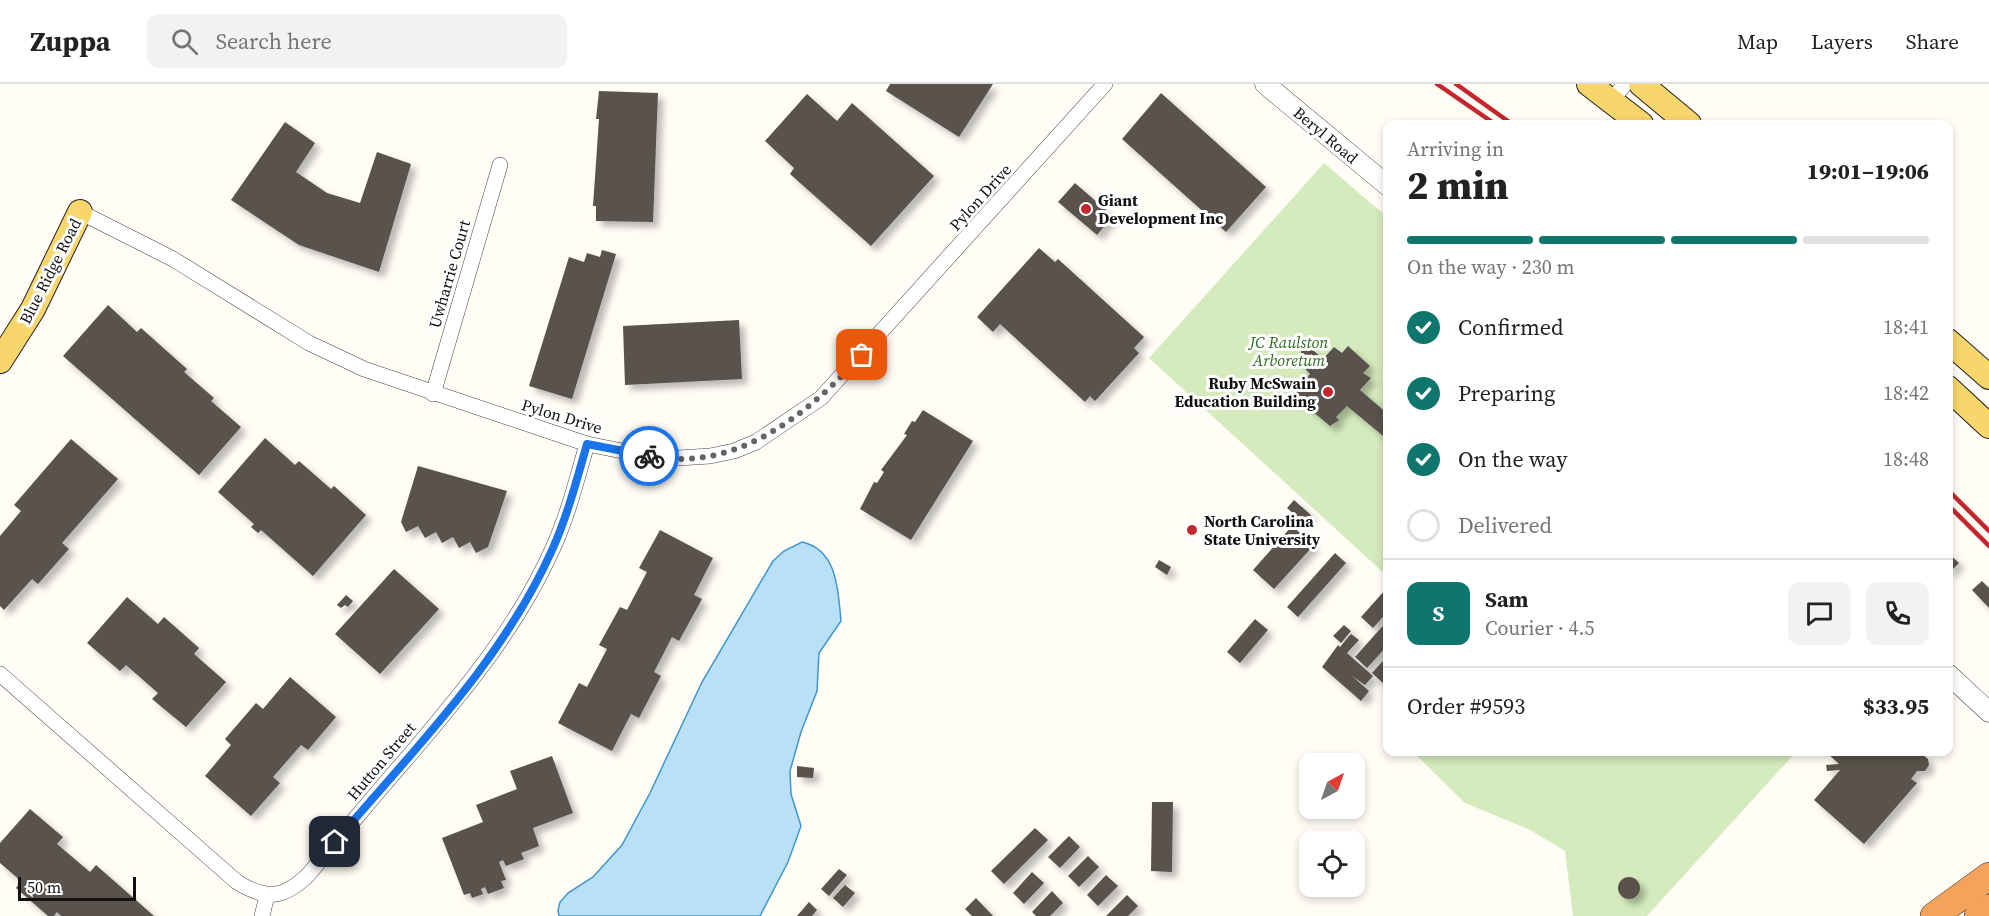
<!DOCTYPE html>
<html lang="en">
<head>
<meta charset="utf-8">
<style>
  :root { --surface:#fff; --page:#f2f2f2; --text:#222; --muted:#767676; --line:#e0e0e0; --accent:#0f766e }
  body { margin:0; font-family:"Source Serif 4",serif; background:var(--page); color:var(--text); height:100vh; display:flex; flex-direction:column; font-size:22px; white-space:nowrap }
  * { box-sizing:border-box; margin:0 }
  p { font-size:20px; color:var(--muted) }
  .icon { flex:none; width:33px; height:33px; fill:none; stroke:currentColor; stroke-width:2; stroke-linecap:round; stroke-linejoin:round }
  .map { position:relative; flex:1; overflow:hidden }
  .details { position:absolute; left:1383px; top:36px; width:570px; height:636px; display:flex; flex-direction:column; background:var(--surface); border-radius:12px; box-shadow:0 3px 9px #0003 }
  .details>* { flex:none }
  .needle { width:39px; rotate:40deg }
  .controls { position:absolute; left:1299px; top:669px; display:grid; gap:12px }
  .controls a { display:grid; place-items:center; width:66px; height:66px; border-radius:12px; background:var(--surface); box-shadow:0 3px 9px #0003; font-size:30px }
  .scale { position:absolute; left:18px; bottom:15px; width:118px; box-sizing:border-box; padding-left:6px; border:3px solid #111; border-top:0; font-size:16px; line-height:21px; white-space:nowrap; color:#111; -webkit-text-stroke:4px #fff; paint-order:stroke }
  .pin { position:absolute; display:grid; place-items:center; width:51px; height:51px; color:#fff; margin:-26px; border-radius:12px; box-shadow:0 3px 9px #0006 }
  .courier { position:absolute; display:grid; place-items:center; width:60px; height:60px; margin:-30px; border:4px solid #1a73e8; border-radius:50%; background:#fff; color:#222; box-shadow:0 2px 8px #0007 }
  .headline em { font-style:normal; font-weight:800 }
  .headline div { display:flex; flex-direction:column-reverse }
  .headline { display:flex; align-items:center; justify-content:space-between; height:102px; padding:0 24px }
  h1 { font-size:39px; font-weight:800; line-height:45px }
  .bar { display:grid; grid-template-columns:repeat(4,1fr); gap:9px 6px; align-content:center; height:72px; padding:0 24px }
  .bar i { height:8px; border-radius:4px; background:var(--line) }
  .bar .selected { background:var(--accent) }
  .bar p { grid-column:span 4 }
  .line { display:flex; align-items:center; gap:15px; padding:0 24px; border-top:2px solid var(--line) }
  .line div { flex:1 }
  .round { display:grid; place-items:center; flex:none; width:63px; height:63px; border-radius:12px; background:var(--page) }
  ol { padding:0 24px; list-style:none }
  li { display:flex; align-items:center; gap:18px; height:66px }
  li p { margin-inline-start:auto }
  li .icon { padding:6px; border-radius:50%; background:var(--accent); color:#fff; stroke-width:4 }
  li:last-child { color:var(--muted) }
  li i { width:33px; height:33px; border:3px solid var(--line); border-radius:50% }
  header { display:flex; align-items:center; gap:36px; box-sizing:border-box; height:84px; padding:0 30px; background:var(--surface); border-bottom:2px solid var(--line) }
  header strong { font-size:28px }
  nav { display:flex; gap:33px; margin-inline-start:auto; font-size:21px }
  .search { width:420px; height:54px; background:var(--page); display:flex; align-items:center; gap:15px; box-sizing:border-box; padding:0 21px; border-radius:12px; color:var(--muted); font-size:22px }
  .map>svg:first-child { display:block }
</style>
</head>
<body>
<header>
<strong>Zuppa</strong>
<div class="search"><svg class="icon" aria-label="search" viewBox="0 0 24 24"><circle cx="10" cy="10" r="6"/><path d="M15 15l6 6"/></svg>Search here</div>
<nav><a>Map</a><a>Layers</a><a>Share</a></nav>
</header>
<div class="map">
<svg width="1989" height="832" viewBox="0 0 1989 832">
  <defs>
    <filter id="shadow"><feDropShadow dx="5.5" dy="5.5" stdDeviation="3" flood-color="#0004"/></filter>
  </defs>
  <rect width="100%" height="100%" fill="#fffdf5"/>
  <!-- green -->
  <g fill="#d5ebbd">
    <polygon points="1324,79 1387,133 1387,492 1149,274"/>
    <polygon points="1413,668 1796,668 1647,832 1573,832 1565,767 1530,746 1465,719"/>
  </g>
  <!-- water -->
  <path fill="#b9e0f7" stroke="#3f96cf" stroke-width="1.5" d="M802,458C838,466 838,507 841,537L819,569L817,607L801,648L790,687L791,710L801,742L788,778L760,832H559L558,826L560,818L568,809L593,793L622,761L650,709L702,598L773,477L784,467Z"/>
  <!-- building -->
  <g fill="#5a524d" filter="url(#shadow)">
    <polygon points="890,0 993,0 959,53 886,7"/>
    <polygon points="599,7 658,9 653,138 596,137 596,122 593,122 599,35 596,35"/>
    <polygon points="1161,9 1266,103 1226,148 1122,55"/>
    <polygon points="807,10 837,37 852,19 934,92 871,162 790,90 794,84 765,57"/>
    <polygon points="285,38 315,59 296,88 327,109 360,119 377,68 411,80 379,188 299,161 231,116"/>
    <polygon points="1075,99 1113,132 1097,151 1058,118"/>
    <polygon points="1039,164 1055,178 1058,175 1144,253 1134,264 1139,269 1095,317 1090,312 1085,318 1000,240 993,248 977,233"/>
    <polygon points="602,166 616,170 572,315 529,302 569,173 584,178 587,169 600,173"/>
    <polygon points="108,221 137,248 141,244 187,285 184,288 214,314 211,317 241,343 199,391 63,272"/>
    <polygon points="739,236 742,295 625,301 623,242"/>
    <polygon points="1348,262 1370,282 1363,289 1371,294 1360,306 1388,330 1388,356 1347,322 1336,333 1339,336 1330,342 1292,310 1310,290 1301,280 1301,267 1313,266 1323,275 1334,263 1342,269"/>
    <polygon points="923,326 973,357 911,456 860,425 874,398 877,399 884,388 881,386 907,351 904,350 912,337 915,338"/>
    <polygon points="265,354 295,381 299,377 331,405 334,402 366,431 313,492 261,446 258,449 251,443 254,440 218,408"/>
    <polygon points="71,355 118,395 62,459 69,465 38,500 32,495 4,526 0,522 0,452 21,427 14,421"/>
    <polygon points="418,382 507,407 488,463 476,469 470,458 459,464 453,453 442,459 436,448 425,454 418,442 406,448 401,438"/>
    <polygon points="1294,416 1311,431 1304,439 1287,424"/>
    <polygon points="1292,442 1314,461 1274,505 1253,486"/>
    <polygon points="660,446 713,474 694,511 702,515 679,557 672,553 654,588 661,592 639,634 631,630 612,667 558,639 579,599 587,603 607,565 599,561 620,523 627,526 647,488 639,484"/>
    <polygon points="1335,469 1346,479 1298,533 1287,523"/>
    <polygon points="1948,469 1959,479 1948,490"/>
    <polygon points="1159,476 1171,483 1167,491 1155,483"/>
    <polygon points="394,485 439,525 380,590 335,550"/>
    <polygon points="1982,497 1989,504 1989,524 1972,506"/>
    <polygon points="1386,505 1388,527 1373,544 1361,533"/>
    <polygon points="346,511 353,517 348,523 345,521 341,524 337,521"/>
    <polygon points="127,513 158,540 164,533 199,564 194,570 226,598 186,643 152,615 158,609 126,581 120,587 87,559"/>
    <polygon points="1255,535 1268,546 1240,579 1227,568"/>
    <polygon points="1388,536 1388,561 1367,584 1355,573"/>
    <polygon points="1344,541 1351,547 1341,559 1333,552"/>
    <polygon points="1351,550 1359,556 1347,569 1373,592 1365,601 1352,592 1369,607 1361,617 1322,583 1338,561 1340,563"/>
    <polygon points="1388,571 1388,596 1384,600 1372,589"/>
    <polygon points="290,593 336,633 308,666 301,661 273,693 280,699 251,732 205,692 231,661 225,655 256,619 263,625"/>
    <polygon points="1828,668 1913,668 1923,671 1928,675 1929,681 1925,687 1917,687 1911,695 1917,699 1864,760 1814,716 1840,686 1827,687 1826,681 1839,680 1827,669"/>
    <polygon points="552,672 573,729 533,744 539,762 521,769 524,775 506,782 503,776 499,778 506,796 501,797 504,804 488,810 485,803 481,805 483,810 472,814 470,809 464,811 442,754 483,738 476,721 517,705 510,687"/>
    <polygon points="797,682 814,684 813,694 797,693"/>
    <polygon points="1152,718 1173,718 1172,788 1151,787"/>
    <polygon points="30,725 63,753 57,760 90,788 96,781 154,832 61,832 57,828 54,832 48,832 16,804 21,797 0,779 0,759"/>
    <polygon points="1035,744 1048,756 1004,800 991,787"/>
    <polygon points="1069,752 1080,763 1060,784 1048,773"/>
    <polygon points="1088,772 1099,783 1079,803 1068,792"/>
    <polygon points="839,785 847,791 829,812 821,805"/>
    <polygon points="1032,788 1044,799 1024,820 1013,809"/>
    <polygon points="1106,791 1118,802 1098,822 1087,811"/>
    <circle cx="1629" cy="804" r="11"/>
    <polygon points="845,801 855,809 843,823 833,814"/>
    <polygon points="1052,807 1063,819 1050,832 1036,832 1032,828"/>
    <polygon points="1127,811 1138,822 1128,832 1106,832"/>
    <polygon points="976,814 993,832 972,832 965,825"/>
    <polygon points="809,818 817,826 812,832 797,832"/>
  </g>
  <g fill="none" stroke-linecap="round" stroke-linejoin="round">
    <!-- minor casing -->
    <g stroke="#444" stroke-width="16">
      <g id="minor">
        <polyline points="1612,16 1625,0"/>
        <polyline points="80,128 173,175 309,259 364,285 587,360 662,375 710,372 734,367 756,358 821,314 1105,0"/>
        <polyline points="433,310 500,81"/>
        <path d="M0,590L237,798C266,816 283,815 308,791C343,749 378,707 414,666C468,602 518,542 553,464C568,431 577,395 587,360"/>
        <polyline points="262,832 267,811"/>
      </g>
    </g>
    <!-- tertiary casing -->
    <g stroke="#444" stroke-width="21">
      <g id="tertiary">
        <polyline points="1265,0 1388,102"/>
        <polyline points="1948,590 1989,628"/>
      </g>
    </g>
    <!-- primary casing -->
    <g stroke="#222" stroke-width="26">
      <g id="primary">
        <polyline points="1589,0 1641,40"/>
        <polyline points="1641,0 1689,40"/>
        <polyline points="1948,257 1989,293"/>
        <polyline points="0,277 33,225 80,128"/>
        <polyline points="1948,304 1989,342"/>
      </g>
    </g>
    <!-- motorway casing -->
    <g stroke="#222" stroke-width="28">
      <g id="motorway">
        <polyline points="1934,832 1989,792"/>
        <polyline points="1978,832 1989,824"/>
      </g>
    </g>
    <!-- minor -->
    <use href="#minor" stroke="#fff" stroke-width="15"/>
    <!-- tertiary -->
    <use href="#tertiary" stroke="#fff" stroke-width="20"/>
    <!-- primary -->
    <use href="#primary" stroke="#f9d66b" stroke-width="24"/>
    <!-- motorway -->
    <use href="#motorway" stroke="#f5a25d" stroke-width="27"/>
    <!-- rail -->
    <g stroke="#c4262e" stroke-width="4.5">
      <polyline points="1437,0 1495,40"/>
      <polyline points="1456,0 1512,40"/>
      <polyline points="1948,406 1989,447"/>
      <polyline points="1948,421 1989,462"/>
    </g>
  </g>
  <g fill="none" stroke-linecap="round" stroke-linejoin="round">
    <!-- done -->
    <path stroke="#646461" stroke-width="6" stroke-dasharray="0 10.8" d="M649,372C736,389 807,331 862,271"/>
    <!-- route -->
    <path stroke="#1a73e8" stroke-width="8" d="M335,758C414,665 503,577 553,464C568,430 577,395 587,360L649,372"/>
  </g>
  <!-- markers -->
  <g fill="#c4262e" stroke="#fff" stroke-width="2">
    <circle cx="1086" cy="125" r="6"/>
    <circle cx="1328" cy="308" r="6"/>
    <circle cx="1192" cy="446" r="6"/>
  </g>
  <g text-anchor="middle" stroke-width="6" stroke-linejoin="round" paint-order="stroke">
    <!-- street labels -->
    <g font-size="16" fill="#111" stroke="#fff">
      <text transform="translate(1326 51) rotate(40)" y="6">Beryl Road</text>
      <text transform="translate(980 113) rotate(-48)" y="6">Pylon Drive</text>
      <text transform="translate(50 187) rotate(-63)" y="6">Blue Ridge Road</text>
      <text transform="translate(449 190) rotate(-74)" y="6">Uwharrie Court</text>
      <text transform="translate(562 332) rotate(17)" y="6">Pylon Drive</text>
      <text transform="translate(381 677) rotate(-50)" y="6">Hutton Street</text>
    </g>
    <!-- poi labels -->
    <g font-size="16" font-weight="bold" fill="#111" stroke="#fff" text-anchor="start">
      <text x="1098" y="122">Giant<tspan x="1098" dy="18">Development Inc</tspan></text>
      <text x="1316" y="305" text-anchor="end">Ruby McSwain<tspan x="1316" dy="18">Education Building</tspan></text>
      <text x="1204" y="443">North Carolina<tspan x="1204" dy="18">State University</tspan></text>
    </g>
    <!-- park labels -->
    <g font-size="16" font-style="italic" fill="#2f6b1f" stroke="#fff">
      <text x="1289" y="264">JC Raulston<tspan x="1289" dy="18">Arboretum</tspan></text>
    </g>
  </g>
</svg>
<div class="controls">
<a><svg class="needle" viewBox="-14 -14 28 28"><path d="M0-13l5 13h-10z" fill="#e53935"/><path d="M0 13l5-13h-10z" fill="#767676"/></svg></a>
<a><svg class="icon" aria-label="locate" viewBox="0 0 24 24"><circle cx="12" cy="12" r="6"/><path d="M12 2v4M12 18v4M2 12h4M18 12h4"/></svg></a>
</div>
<div class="scale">50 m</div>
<div class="pin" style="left:862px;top:271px;background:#ea580c"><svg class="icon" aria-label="bag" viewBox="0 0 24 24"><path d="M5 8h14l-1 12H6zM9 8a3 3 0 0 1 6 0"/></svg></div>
<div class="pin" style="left:335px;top:758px;background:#1f2937"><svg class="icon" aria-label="home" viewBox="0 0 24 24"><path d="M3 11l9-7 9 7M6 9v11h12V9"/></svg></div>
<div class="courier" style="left:649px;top:372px"><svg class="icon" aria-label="bike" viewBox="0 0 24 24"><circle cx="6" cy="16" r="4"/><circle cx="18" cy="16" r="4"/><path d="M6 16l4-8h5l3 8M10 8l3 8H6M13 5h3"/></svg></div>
<section class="details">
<div class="headline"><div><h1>2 min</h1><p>Arriving in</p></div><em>19:01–19:06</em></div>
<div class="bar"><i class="selected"></i><i class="selected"></i><i class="selected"></i><i></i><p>On the way · 230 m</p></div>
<ol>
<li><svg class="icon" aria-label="check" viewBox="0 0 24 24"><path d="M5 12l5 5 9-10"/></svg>Confirmed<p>18:41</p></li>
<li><svg class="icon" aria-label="check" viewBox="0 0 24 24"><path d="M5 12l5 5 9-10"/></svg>Preparing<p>18:42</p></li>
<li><svg class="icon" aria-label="check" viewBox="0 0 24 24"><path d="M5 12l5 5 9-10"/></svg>On the way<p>18:48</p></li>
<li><i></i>Delivered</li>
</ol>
<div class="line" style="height:108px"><b class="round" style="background:var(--accent);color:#fff">S</b><div><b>Sam</b><p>Courier · 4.5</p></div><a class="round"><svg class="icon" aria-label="chat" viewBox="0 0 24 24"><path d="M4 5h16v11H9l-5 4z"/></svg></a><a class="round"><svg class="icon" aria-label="phone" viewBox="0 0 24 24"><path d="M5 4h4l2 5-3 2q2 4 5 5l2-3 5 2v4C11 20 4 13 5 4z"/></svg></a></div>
<div class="line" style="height:78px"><div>Order #9593</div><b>$33.95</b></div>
</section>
</div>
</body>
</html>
